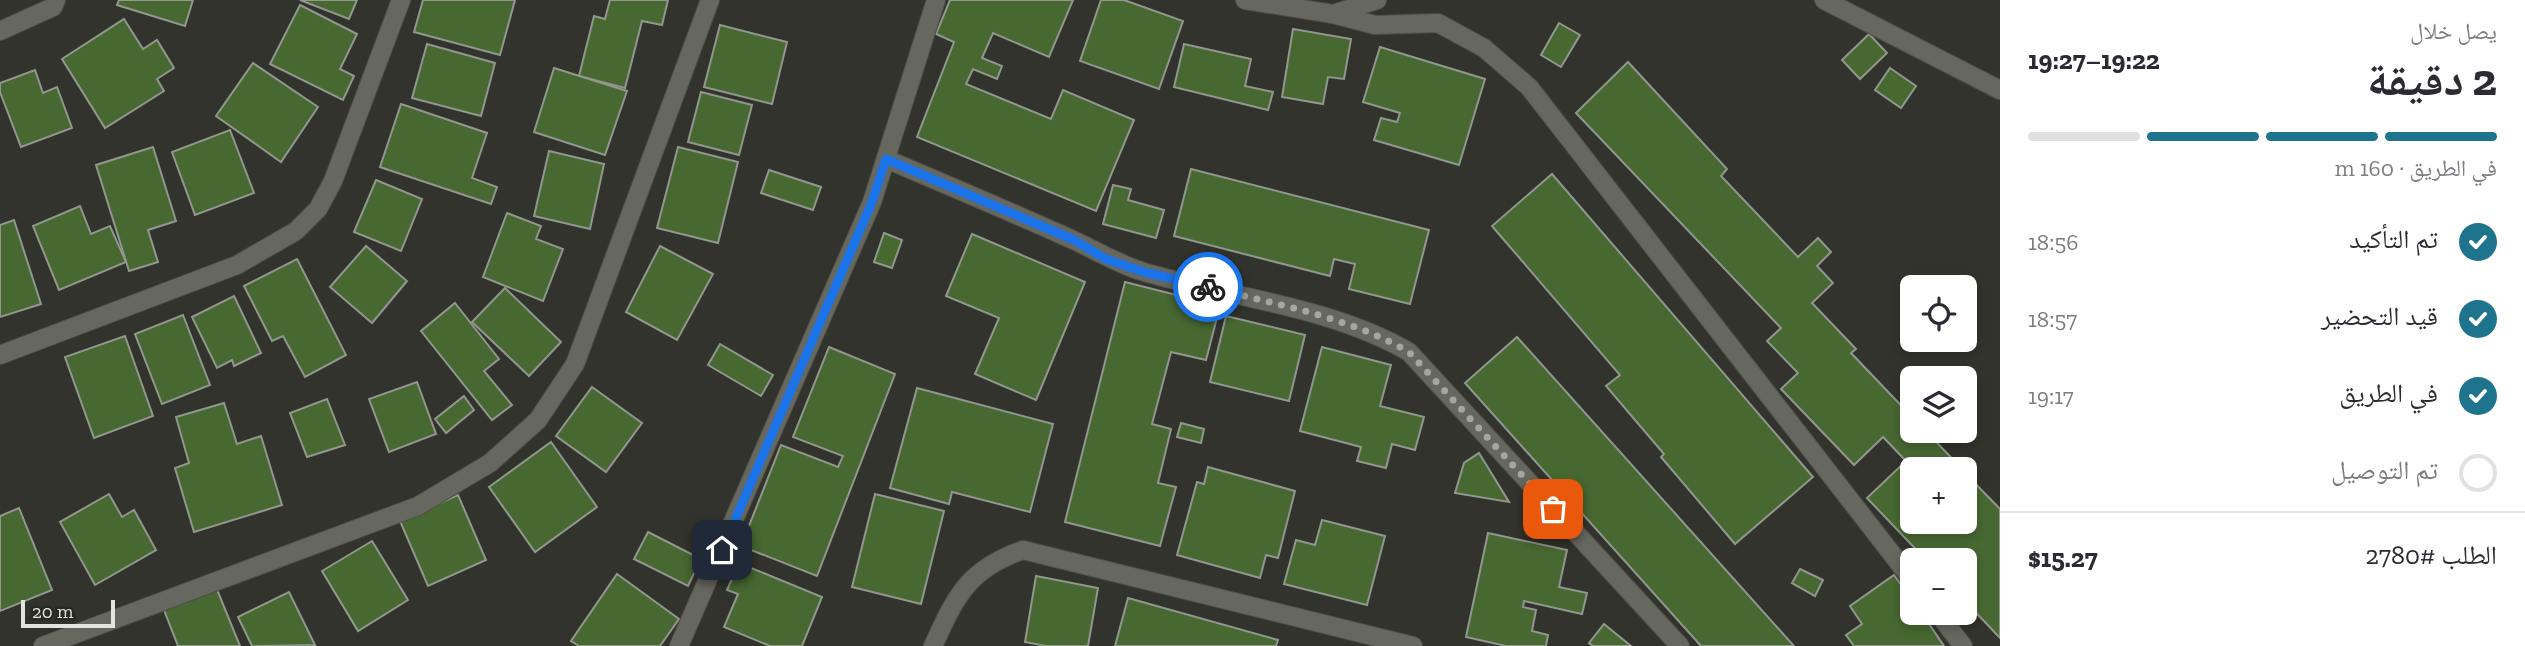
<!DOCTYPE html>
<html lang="ar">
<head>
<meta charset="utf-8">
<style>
  :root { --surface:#fff; --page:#f7f7f7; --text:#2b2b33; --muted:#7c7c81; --line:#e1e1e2; --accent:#1e738d }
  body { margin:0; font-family:"Zilla Slab","Noto Naskh Arabic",serif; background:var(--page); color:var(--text); direction:rtl; height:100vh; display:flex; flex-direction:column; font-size:26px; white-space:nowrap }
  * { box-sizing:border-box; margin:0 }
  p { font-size:23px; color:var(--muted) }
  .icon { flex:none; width:38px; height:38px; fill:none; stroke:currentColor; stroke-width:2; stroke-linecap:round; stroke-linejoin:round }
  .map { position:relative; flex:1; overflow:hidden; direction:ltr }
  .details { display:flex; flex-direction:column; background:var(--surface); width:525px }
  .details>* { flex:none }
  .buttons { position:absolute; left:1900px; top:275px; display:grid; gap:14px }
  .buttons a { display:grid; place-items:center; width:77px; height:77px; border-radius:10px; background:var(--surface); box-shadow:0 4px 10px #0003; font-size:35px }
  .scale { position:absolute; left:21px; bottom:18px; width:94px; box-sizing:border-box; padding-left:7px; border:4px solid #e3e4df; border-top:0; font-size:19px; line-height:24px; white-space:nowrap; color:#e3e4df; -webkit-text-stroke:5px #292923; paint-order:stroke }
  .pin { position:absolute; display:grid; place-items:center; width:60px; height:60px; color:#fff; margin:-30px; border-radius:14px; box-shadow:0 4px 10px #0006 }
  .courier { position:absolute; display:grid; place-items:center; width:70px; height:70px; margin:-35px; border:5px solid #1a73e8; border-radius:50%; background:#fff; color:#222; box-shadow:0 2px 9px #0007 }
  .head em { font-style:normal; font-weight:700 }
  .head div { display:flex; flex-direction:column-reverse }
  .head { display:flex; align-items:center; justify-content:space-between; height:119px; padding:0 28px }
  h1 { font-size:46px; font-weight:700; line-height:52px }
  .bar { display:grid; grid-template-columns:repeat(4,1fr); gap:10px 7px; align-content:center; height:84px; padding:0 28px }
  .bar i { height:9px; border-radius:5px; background:var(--line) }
  .bar .on { background:var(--accent) }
  .bar p { grid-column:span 4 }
  .line { display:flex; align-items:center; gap:18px; padding:0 28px; border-top:2px solid var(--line) }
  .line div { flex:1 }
  ol { padding:0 28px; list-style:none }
  li { display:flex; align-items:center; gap:21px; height:77px }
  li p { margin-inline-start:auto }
  li .icon { padding:7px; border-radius:50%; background:var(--accent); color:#fff; stroke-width:4 }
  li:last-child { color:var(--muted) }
  li i { width:38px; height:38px; border:4px solid var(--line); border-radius:50% }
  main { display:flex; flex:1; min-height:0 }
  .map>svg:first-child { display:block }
</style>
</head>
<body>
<main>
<section class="details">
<div class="head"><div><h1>2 دقيقة</h1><p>يصل خلال</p></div><em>19:22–19:27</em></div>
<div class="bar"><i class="on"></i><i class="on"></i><i class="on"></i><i></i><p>في الطريق · 160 m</p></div>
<ol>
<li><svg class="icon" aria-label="check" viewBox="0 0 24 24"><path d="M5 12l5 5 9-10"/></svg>تم التأكيد<p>18:56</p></li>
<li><svg class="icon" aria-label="check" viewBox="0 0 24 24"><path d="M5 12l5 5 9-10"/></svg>قيد التحضير<p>18:57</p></li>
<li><svg class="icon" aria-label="check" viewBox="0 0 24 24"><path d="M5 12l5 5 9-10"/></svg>في الطريق<p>19:17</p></li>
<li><i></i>تم التوصيل</li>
</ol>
<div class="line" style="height:91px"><div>الطلب #2780</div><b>$15.27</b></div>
</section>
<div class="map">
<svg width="2000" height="646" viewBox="0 0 2000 646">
  <rect width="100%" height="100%" fill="#33332d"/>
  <!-- building -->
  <g fill="#476831" stroke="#91968f" stroke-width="2">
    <polygon points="119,0 193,0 185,26 117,5"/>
    <polygon points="300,0 357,0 349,19"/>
    <polygon points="423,0 515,0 500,55 414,32"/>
    <polygon points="610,0 668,0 662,25 642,21 625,88 579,76 594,16 605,19"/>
    <polygon points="950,0 1073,0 1049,57 993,33 982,58 1002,66 997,79 973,69 966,84 1051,119 1063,90 1134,120 1096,211 917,137 954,42 936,34"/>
    <polygon points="1101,0 1124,0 1183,21 1159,89 1080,61"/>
    <polygon points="300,5 357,34 340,69 354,76 343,100 270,64"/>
    <polygon points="124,19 143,49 157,40 174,68 157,79 164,91 105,128 62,59"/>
    <polygon points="1559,23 1580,35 1561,67 1541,55"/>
    <polygon points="720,25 787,42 772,104 704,87"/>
    <polygon points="1293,29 1351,39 1344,79 1328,77 1323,104 1282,97"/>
    <polygon points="1869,34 1887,53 1860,79 1842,60"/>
    <polygon points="427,44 495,63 481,116 412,98"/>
    <polygon points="1184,44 1251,59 1245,86 1273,92 1268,110 1174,87"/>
    <polygon points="1380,47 1485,79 1459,165 1374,140 1381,118 1397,122 1400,113 1363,102"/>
    <polygon points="1628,62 1727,169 1721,176 1798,257 1818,238 1831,252 1817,266 1833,283 1812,303 1856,349 1851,353 1913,418 1913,430 1925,430 1962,469 1913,469 1913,522 1965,522 1965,473 2000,509 2000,638 1965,601 1965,560 1926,560 1867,498 1906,461 1883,437 1854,465 1781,389 1798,373 1767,341 1781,328 1576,113"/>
    <polygon points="253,63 318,107 281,162 216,116"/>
    <polygon points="554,68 627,91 605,155 534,132"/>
    <polygon points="1890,68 1916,86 1901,108 1875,90"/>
    <polygon points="35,70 43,93 57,87 72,128 21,147 0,92 0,83"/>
    <polygon points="701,92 752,105 739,155 688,142"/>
    <polygon points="401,104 487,133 472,178 497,187 491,204 380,167"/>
    <polygon points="230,130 254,193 195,215 172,152"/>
    <polygon points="153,147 176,221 148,230 158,262 129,271 96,165"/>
    <polygon points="678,147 738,162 718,243 657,228"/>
    <polygon points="549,151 604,164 590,229 534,216"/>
    <polygon points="1191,169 1429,230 1410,304 1349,289 1355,264 1334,259 1330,276 1174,236"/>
    <polygon points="769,170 821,187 813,210 761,193"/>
    <polygon points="1552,174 1813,477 1735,544 1661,457 1664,454 1606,386 1620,375 1492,226"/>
    <polygon points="376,180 422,199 401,251 354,232"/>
    <polygon points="1113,185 1131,189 1128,200 1164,210 1156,238 1103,224"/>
    <polygon points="80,206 91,234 110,226 126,262 59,290 33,226"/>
    <polygon points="507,213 541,226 536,239 563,249 543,301 483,277"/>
    <polygon points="14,220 41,304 0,317 0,225"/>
    <polygon points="884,233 902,240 892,268 874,262"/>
    <polygon points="972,234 1085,282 1036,400 975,374 999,318 946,296"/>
    <polygon points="366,246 407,281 372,323 330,287"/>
    <polygon points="660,246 713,274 677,340 626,312"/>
    <polygon points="297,259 346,355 305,377 283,336 272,341 244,286"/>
    <polygon points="1125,282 1220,306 1206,360 1171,352 1152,424 1171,429 1158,483 1176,487 1160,546 1065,522"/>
    <polygon points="505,288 561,342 529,376 472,322"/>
    <polygon points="234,296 261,353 234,366 232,360 217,368 192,317"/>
    <polygon points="455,303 499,359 484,371 512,405 492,420 421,331"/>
    <polygon points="183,315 210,385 162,404 135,334"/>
    <polygon points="1226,316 1305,335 1289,401 1210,382"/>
    <polygon points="125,336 153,416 94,438 65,357"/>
    <polygon points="1517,337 1794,646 1701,646 1465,383"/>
    <polygon points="720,344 773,375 761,396 708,365"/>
    <polygon points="829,347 895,374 817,576 741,546 781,445 838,467 843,456 793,437"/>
    <polygon points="1322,347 1391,365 1380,406 1424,417 1415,450 1392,444 1386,468 1357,461 1361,447 1300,431"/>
    <polygon points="417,382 436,434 389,452 369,399"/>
    <polygon points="592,387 642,423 606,472 556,436"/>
    <polygon points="917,388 1053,424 1030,512 952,492 949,504 890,488"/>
    <polygon points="464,396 474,410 446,433 435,419"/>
    <polygon points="327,399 345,445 307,457 290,413"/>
    <polygon points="224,403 237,444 261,436 282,505 194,532 175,468 189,463 176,417"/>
    <polygon points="1181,423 1204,429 1201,443 1177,437"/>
    <polygon points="551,442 597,507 535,552 489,487"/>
    <polygon points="1479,453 1509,502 1455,493 1464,463"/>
    <polygon points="1208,467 1295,491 1278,558 1266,555 1260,578 1177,555 1197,482 1204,484"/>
    <polygon points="109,494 122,517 134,510 156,550 95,585 60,522"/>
    <polygon points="875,494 944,511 921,604 852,587"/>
    <polygon points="458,495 486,560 428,586 400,521"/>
    <polygon points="19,508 52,590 0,611 0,516"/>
    <polygon points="1322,520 1385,536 1367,605 1284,584 1296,540 1315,545"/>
    <polygon points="648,532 701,559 688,586 634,559"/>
    <polygon points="1488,533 1567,550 1559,587 1587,593 1582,614 1524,601 1523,607 1536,610 1532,631 1548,635 1546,646 1506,646 1466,637"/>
    <polygon points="372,541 408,600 358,631 322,571"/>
    <polygon points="739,563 822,597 802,646 770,646 724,627 738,594 727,590"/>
    <polygon points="1800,569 1823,580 1815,596 1792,583"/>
    <polygon points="617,574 679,619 660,646 579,646 571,641"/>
    <polygon points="1894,575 1913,601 1913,612 1921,612 1944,646 1854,646 1846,635 1862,624 1850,606"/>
    <polygon points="1036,576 1098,588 1088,646 1046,646 1025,642"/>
    <polygon points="216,587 240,646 178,646 164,610"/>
    <polygon points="289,592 315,645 252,646 238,617"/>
    <polygon points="1128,598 1278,640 1276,646 1115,646"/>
    <polygon points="1604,624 1631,646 1593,646 1589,643"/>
  </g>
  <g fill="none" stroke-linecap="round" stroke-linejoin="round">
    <!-- street casing -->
    <g stroke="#4e4f4a" stroke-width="20">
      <g id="street">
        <polyline points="1245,0 1333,14 1377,0"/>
        <polyline points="1824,0 2000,90"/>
        <polyline points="1333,14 1375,25 1438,23 1484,48 1529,87 1913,581"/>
        <polyline points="0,31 53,7 56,0"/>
        <path d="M886,159C945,184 1004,209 1062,235C1091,247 1114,263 1144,272C1229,297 1332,307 1409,352L1680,646"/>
        <polyline points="0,355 237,265 296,231 318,209 333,181 401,0"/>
        <polyline points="1937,612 1963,646"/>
        <polyline points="43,646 418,506 490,463 538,420 575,364 710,0"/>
        <polyline points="679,646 872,202 936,0"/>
        <path d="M933,646C956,596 968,569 1023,550L1413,646"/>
      </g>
    </g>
    <!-- street -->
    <use href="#street" stroke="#66675f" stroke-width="18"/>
  </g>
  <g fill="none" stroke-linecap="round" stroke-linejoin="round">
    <!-- done -->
    <path stroke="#a5a6a1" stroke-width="7" stroke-dasharray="0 12.6" d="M1208,287C1274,304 1349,317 1409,352L1553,509"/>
    <!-- route -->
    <polyline stroke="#1a73e8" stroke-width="9" points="722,550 872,202 886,159 1074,240 1106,259 1144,272 1208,287"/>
  </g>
</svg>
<div class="buttons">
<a><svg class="icon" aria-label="locate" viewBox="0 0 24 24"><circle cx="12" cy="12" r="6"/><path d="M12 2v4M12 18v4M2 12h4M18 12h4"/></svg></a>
<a><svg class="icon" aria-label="layers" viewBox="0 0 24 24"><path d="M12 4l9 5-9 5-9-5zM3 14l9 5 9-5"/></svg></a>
<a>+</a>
<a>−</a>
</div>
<div class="scale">20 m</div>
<div class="pin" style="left:1553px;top:509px;background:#ea580c"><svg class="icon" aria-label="bag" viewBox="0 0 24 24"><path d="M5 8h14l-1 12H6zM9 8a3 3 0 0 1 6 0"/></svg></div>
<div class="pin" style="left:722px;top:550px;background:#1f2937"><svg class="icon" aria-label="home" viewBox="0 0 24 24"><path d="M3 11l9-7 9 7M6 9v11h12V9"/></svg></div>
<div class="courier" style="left:1208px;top:287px"><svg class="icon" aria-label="bike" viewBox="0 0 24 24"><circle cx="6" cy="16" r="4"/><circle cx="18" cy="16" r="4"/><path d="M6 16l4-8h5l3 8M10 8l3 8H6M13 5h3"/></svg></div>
</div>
</main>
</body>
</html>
